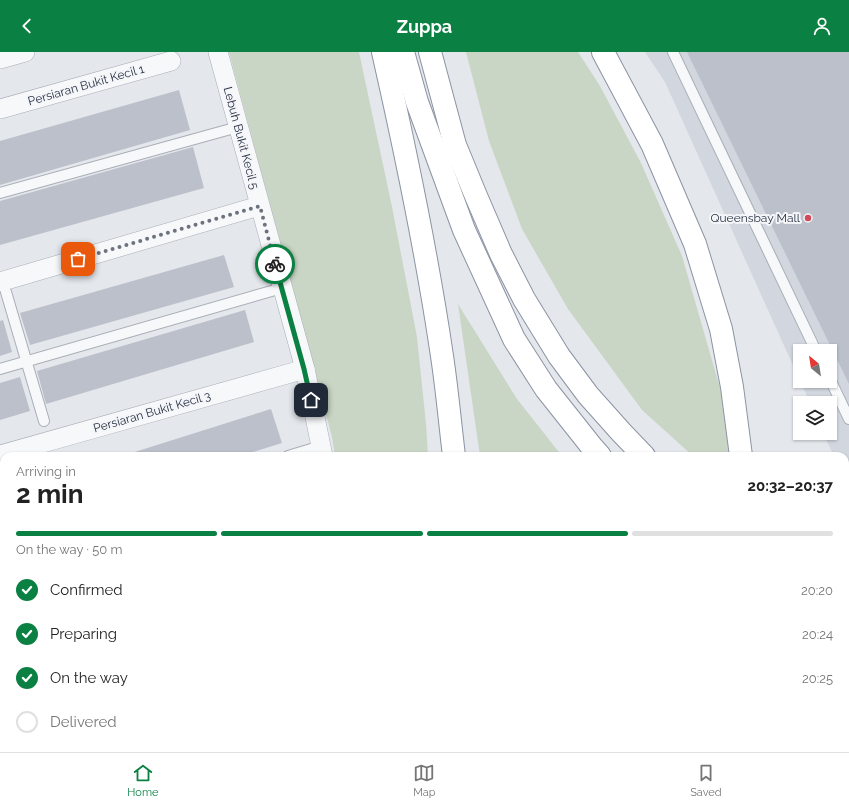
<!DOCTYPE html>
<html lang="en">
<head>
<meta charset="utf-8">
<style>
  :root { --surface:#fff; --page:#f2f2f2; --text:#222; --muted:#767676; --line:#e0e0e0; --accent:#0b8043 }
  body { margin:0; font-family:Raleway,sans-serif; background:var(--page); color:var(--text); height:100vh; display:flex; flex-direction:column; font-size:15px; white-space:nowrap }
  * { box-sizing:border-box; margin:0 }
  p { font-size:13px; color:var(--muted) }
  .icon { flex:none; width:22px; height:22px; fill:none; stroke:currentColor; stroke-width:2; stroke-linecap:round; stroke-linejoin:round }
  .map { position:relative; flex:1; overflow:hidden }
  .details { position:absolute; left:0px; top:400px; width:849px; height:300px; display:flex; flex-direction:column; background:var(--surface); border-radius:12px 12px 0 0; box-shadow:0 1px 3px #0004 }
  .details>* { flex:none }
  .needle { width:26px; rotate:330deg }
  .controls { position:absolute; left:793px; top:292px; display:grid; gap:8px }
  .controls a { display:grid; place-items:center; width:44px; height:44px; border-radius:0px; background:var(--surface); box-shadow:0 1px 3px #0004; font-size:20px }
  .pin { position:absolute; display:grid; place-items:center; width:34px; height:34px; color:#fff; margin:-17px; border-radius:8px; box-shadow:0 2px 6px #0006 }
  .courier { position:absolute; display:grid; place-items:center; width:40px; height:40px; margin:-20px; border:3px solid #0b8043; border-radius:50%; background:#fff; color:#222; box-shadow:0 1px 5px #0007 }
  .headline em { font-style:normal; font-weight:700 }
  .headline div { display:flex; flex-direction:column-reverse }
  .headline { display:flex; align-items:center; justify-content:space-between; height:68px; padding:0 16px }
  h1 { font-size:26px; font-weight:700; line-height:30px }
  .bar { display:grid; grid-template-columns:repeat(4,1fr); gap:6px 4px; align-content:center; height:48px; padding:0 16px }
  .bar i { height:5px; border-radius:3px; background:var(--line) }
  .bar .current { background:var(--accent) }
  .bar p { grid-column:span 4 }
  ol { padding:0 16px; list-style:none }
  li { display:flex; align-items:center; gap:12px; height:44px }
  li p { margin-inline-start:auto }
  li .icon { padding:4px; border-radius:50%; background:var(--accent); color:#fff; stroke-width:4 }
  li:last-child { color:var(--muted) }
  li i { width:22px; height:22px; border:2px solid var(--line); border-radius:50% }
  header { display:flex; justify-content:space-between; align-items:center; height:52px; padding:0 16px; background:var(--accent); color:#fff; font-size:18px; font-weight:700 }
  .menu { display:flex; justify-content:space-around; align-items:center; height:56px; border-top:1px solid var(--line); background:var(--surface); font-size:11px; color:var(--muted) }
  .menu a { display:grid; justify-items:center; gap:2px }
  .menu .current { color:var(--accent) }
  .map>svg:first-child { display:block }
</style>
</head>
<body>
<header><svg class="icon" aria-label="back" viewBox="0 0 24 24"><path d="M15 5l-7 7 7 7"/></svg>Zuppa<svg class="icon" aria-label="person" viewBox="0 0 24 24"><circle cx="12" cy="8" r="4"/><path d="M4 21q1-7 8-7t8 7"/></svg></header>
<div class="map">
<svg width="849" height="700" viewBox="0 0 849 700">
  <rect width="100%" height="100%" fill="#e4e7ec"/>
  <!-- built -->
  <path fill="#d2d6de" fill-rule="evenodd" d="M645,0H849V437L845,428V404H834L823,381H830V351H810L665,30ZM800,299H830V329H800Z"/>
  <!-- green -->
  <g fill="#c9d6c5">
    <path d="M229,0H359L392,155L417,285L426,372L428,404H335L332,385C299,257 263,129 229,0Z"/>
    <polygon points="466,0 578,0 600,34 641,111 682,204 722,343 734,404 693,404 642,358 568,257 522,177 489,89"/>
    <polygon points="458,252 517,347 562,404 480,404"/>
    <polygon points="845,659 849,662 849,700 797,700 798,696 845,696"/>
    <polygon points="359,696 439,696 438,700 359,700"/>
    <rect x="488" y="696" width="256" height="4"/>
  </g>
  <!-- building -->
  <g fill="#bbc0ca">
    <polygon points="687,0 849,0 849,332"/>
    <polygon points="179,38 190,78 0,133 0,89"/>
    <polygon points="193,95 204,136 0,193 0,149"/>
    <polygon points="224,203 234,235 30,293 20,261"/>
    <polygon points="245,258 254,290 46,352 37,319"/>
    <polygon points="3,268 12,300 0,304 0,269"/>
    <polygon points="20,325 30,359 0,368 0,331"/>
    <polygon points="271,357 282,391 240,404 122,404"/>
    <polygon points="4,441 4,475 0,477 0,442"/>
    <polygon points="4,506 4,542 0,543 0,507"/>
    <polygon points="4,612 4,645 0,646 0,613"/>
    <polygon points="4,680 4,696 61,696 49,700 0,700 0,681"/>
    <polygon points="309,697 310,700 300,700"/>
  </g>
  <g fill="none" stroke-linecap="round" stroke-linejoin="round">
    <!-- service casing -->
    <g stroke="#a9aeb7" stroke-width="12">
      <g id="service">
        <polyline points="673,0 816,299"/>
        <polyline points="0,141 238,75"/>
        <polyline points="6,240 44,369"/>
        <polyline points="0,317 282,236"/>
        <polyline points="830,327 849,367"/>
        <polyline points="288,404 321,394"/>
        <polyline points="0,492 4,491"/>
        <polyline points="0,663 4,662"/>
      </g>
    </g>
    <!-- minor casing -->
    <g stroke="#a9aeb7" stroke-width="20">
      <g id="minor">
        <polyline points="218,0 305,317 323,404"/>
        <polyline points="0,7 25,0"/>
        <polyline points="0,57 171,9"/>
        <polyline points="0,230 259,154"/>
        <polyline points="0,403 305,317"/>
        <polyline points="0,577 4,576"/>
        <polyline points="171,700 185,696"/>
        <polyline points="346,700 346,696"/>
      </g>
    </g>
    <!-- trunk casing -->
    <g stroke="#8b94a3" stroke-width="24">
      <g id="trunk">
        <path d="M383,0C406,101 427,202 442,304C447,337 450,371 454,404"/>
        <polyline points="403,0 417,50 464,178 514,287 546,337 592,395 600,404"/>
        <polyline points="430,0 455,93 476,144 501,202 524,247 559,304 588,343 621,380 644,404"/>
        <polyline points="603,0 652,92 695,192 721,277 732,335 741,404"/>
        <polyline points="845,562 849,565"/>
        <polyline points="845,620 849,623"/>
        <polyline points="466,700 466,696"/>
        <polyline points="756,700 756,696"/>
      </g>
    </g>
    <!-- service -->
    <use href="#service" stroke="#f7f8fa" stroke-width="10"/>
    <!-- minor -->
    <use href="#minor" stroke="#f7f8fa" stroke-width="19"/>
    <!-- trunk -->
    <use href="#trunk" stroke="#fff" stroke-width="22"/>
  </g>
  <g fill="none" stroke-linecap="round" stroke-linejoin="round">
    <!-- done -->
    <polyline stroke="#6c737f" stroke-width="4" stroke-dasharray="0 7.2" points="78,207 260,154 275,212"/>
    <!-- route -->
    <polyline stroke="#0b8043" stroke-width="5" points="275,212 304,317 311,348"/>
  </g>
  <!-- markers -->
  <circle fill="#d1495b" stroke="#f4f6f9" stroke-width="1.5" cx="808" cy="166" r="4"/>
  <g text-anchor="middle" stroke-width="4" stroke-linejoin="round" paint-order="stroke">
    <!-- street labels -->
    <g font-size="12" fill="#2b3445" stroke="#f4f6f9">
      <text transform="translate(86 33) rotate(-16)" y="4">Persiaran Bukit Kecil 1</text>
      <text transform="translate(241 86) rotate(75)" y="4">Lebuh Bukit Kecil 5</text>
      <text transform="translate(152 360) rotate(-16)" y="4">Persiaran Bukit Kecil 3</text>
    </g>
    <!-- poi labels -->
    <g font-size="12" fill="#2b3445" stroke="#f4f6f9" text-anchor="end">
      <text x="800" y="170">Queensbay Mall</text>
    </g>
  </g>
</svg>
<div class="controls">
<a><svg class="needle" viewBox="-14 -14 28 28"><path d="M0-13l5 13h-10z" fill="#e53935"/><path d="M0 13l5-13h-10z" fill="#767676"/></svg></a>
<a><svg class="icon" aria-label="layers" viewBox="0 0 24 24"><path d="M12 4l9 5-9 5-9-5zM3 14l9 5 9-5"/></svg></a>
</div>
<div class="pin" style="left:78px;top:207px;background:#ea580c"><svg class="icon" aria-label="bag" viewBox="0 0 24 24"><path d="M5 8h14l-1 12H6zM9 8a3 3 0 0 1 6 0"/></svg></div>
<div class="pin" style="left:311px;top:348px;background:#1f2937"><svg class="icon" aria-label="home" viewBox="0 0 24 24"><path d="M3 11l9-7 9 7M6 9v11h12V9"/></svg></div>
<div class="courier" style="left:275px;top:212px"><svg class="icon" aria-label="bike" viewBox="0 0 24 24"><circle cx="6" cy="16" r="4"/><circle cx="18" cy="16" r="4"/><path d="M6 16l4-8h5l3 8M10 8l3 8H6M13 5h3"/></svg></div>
<section class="details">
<div class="headline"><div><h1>2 min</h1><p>Arriving in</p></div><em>20:32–20:37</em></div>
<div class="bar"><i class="current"></i><i class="current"></i><i class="current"></i><i></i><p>On the way · 50 m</p></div>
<ol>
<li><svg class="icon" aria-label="check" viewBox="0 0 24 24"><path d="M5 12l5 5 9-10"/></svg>Confirmed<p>20:20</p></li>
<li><svg class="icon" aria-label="check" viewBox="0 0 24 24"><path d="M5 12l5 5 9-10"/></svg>Preparing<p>20:24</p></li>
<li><svg class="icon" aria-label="check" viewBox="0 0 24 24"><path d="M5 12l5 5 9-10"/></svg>On the way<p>20:25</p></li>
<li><i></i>Delivered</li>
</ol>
</section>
</div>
<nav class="menu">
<a class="current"><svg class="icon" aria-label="home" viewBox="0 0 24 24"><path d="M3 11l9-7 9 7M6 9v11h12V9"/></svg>Home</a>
<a><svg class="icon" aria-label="map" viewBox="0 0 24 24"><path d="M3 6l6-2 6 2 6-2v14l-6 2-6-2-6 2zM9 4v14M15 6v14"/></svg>Map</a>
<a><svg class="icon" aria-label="saved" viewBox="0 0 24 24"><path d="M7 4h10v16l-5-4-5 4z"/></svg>Saved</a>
</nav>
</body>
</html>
